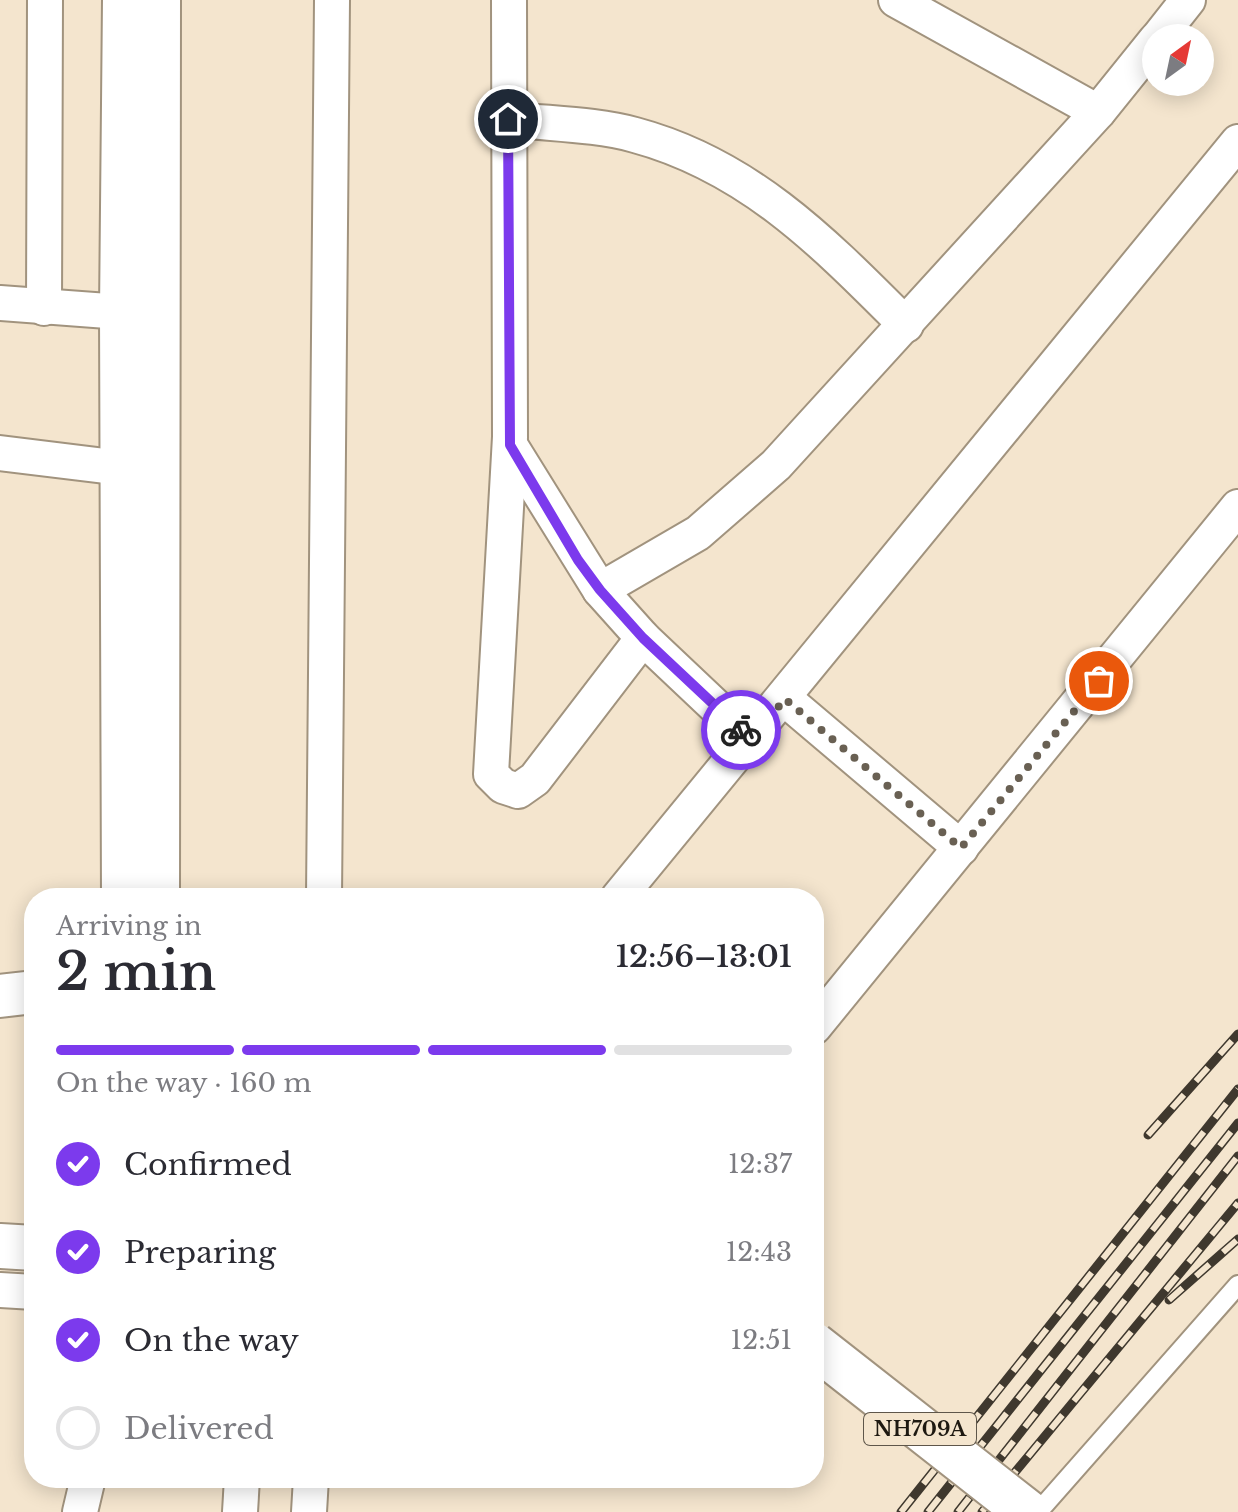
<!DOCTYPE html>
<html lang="en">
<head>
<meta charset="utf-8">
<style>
  :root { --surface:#fff; --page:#f2f2f3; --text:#2b2b33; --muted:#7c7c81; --line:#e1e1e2; --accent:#7c3aed }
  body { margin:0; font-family:"Libre Baskerville",serif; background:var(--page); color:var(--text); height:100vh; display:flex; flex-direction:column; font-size:30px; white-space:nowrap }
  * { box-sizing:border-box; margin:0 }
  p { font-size:26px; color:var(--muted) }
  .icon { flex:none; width:44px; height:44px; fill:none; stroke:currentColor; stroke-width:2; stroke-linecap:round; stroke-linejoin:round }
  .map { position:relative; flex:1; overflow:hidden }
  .sheet { position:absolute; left:24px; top:888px; width:800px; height:600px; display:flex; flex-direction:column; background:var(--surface); border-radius:32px; box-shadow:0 4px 20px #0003 }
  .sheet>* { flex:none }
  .needle { width:52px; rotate:33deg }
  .fabs { position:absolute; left:1142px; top:24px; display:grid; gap:16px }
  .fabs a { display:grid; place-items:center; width:72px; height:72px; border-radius:50%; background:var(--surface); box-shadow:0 4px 20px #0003; font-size:40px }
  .pin { position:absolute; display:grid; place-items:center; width:68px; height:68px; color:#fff; margin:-34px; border:4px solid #fff; border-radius:50%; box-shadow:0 2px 8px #0007 }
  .courier { position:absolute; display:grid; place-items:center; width:80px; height:80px; margin:-40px; border:6px solid #7c3aed; border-radius:50%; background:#fff; color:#222; box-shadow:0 2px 10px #0007 }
  .summary em { font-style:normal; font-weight:600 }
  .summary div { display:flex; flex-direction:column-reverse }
  .summary { display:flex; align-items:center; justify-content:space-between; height:136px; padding:0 32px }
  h1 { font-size:52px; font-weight:600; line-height:60px }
  .bar { display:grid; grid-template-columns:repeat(4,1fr); gap:12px 8px; align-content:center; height:96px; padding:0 32px }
  .bar i { height:10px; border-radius:6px; background:var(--line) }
  .bar .current { background:var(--accent) }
  .bar p { grid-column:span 4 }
  ol { padding:0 32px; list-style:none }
  li { display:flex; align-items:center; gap:24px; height:88px }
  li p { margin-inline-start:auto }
  li .icon { padding:8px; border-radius:50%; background:var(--accent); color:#fff; stroke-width:4 }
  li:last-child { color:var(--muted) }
  li i { width:44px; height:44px; border:4px solid var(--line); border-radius:50% }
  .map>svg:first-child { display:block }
</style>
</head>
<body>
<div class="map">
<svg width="1238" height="1512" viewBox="0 0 1238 1512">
  <rect width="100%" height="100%" fill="#f4e5ce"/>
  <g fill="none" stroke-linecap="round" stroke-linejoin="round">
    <!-- service casing -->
    <g stroke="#a1937e" stroke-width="22">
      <polyline id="service" points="1038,1512 1238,1285"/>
    </g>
    <!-- minor casing -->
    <g stroke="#a1937e" stroke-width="38">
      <g id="minor">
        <polyline points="509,0 510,437 491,774 503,786 518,791 535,779 643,638"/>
        <polyline points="896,0 1098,112"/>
        <polyline points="1158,38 1188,0"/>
        <path d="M508,119C549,124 595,124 635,135C750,166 825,244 906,325"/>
        <polyline points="0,303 121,312"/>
        <polyline points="44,308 45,0"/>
        <polyline points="510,445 600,590 643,638 751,740"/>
        <polyline points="0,453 146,471"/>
        <polyline points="600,590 698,533 776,465 1098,112 1156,40"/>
        <polyline points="785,699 961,848"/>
        <polyline points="324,898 332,0"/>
        <polyline points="618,898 1238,142"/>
        <polyline points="814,1027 1238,507"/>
        <polyline points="0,1290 34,1292"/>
        <polyline points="80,1512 88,1478"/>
        <polyline points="240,1512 242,1478"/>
        <polyline points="309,1512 311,1478"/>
      </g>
    </g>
    <!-- tertiary casing -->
    <g stroke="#a1937e" stroke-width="46">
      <g id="tertiary">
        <polyline points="123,898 121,312 124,0"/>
        <polyline points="158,898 159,0"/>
        <polyline points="0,996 34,992"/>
      </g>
    </g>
    <!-- trunk casing -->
    <g stroke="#a1937e" stroke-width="48">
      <polyline id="trunk" points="0,1246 34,1248"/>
    </g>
    <!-- service -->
    <use href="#service" stroke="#fff" stroke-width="18"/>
    <!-- minor -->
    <use href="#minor" stroke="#fff" stroke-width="34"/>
    <!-- tertiary -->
    <use href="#tertiary" stroke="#fff" stroke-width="42"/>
    <!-- trunk -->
    <use href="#trunk" stroke="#fff" stroke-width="44"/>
    <!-- rail casing -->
    <g stroke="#3f382e" stroke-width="9">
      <g id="rail">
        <polyline points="1148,1135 1238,1034"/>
        <polyline points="1169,1300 1238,1239"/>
        <polyline points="901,1512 1238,1089"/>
        <polyline points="928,1512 1238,1123"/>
        <polyline points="958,1512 1238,1156"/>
        <polyline points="982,1512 1238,1203"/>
      </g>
    </g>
    <!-- rail -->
    <use href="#rail" stroke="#f4e5ce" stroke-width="6" stroke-dasharray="18" stroke-linecap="butt"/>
    <!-- trunk-bridge casing -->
    <g stroke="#a1937e" stroke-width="48" stroke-linecap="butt">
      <polyline id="trunk-bridge" points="814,1345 1027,1512"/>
    </g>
    <!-- trunk-bridge -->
    <use href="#trunk-bridge" stroke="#fff" stroke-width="44"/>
  </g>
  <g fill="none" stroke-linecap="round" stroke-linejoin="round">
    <!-- done -->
    <polyline stroke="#696053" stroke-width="8" stroke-dasharray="0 14.4" points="741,730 751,740 785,699 961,848 1099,681"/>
    <!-- route -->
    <polyline stroke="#7c3aed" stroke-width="10" points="508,119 510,445 578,560 600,590 643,638 741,730"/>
  </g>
  <g text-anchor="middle" stroke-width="7" stroke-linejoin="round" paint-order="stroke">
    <!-- shield labels -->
    <rect fill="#f4e5ce" stroke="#5e564a" stroke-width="2" x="864" y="1413" width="112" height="32" rx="6"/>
    <g font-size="20" font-weight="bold" fill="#1e1911">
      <text x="920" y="1436">NH709A</text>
    </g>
  </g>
</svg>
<div class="fabs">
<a><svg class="needle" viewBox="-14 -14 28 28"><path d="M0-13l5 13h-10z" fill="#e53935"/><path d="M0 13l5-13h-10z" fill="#7c7c81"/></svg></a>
</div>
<div class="pin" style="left:1099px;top:681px;background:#ea580c"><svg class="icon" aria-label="bag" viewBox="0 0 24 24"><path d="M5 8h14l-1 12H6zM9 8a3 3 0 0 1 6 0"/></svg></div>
<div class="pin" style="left:508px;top:119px;background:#1f2937"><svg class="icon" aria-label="home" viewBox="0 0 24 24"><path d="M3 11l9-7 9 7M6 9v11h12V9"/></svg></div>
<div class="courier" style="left:741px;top:730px"><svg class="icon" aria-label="bike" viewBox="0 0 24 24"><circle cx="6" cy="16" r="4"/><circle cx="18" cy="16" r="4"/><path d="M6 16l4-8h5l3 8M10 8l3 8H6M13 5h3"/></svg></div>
<section class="sheet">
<div class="summary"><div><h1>2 min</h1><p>Arriving in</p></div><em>12:56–13:01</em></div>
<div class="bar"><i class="current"></i><i class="current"></i><i class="current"></i><i></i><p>On the way · 160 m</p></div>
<ol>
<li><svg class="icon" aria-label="check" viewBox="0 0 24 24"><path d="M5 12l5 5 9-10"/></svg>Confirmed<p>12:37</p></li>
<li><svg class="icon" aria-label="check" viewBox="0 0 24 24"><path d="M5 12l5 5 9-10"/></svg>Preparing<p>12:43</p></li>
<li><svg class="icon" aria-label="check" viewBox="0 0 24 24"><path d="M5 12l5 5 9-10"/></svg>On the way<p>12:51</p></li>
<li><i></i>Delivered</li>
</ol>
</section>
</div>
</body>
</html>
